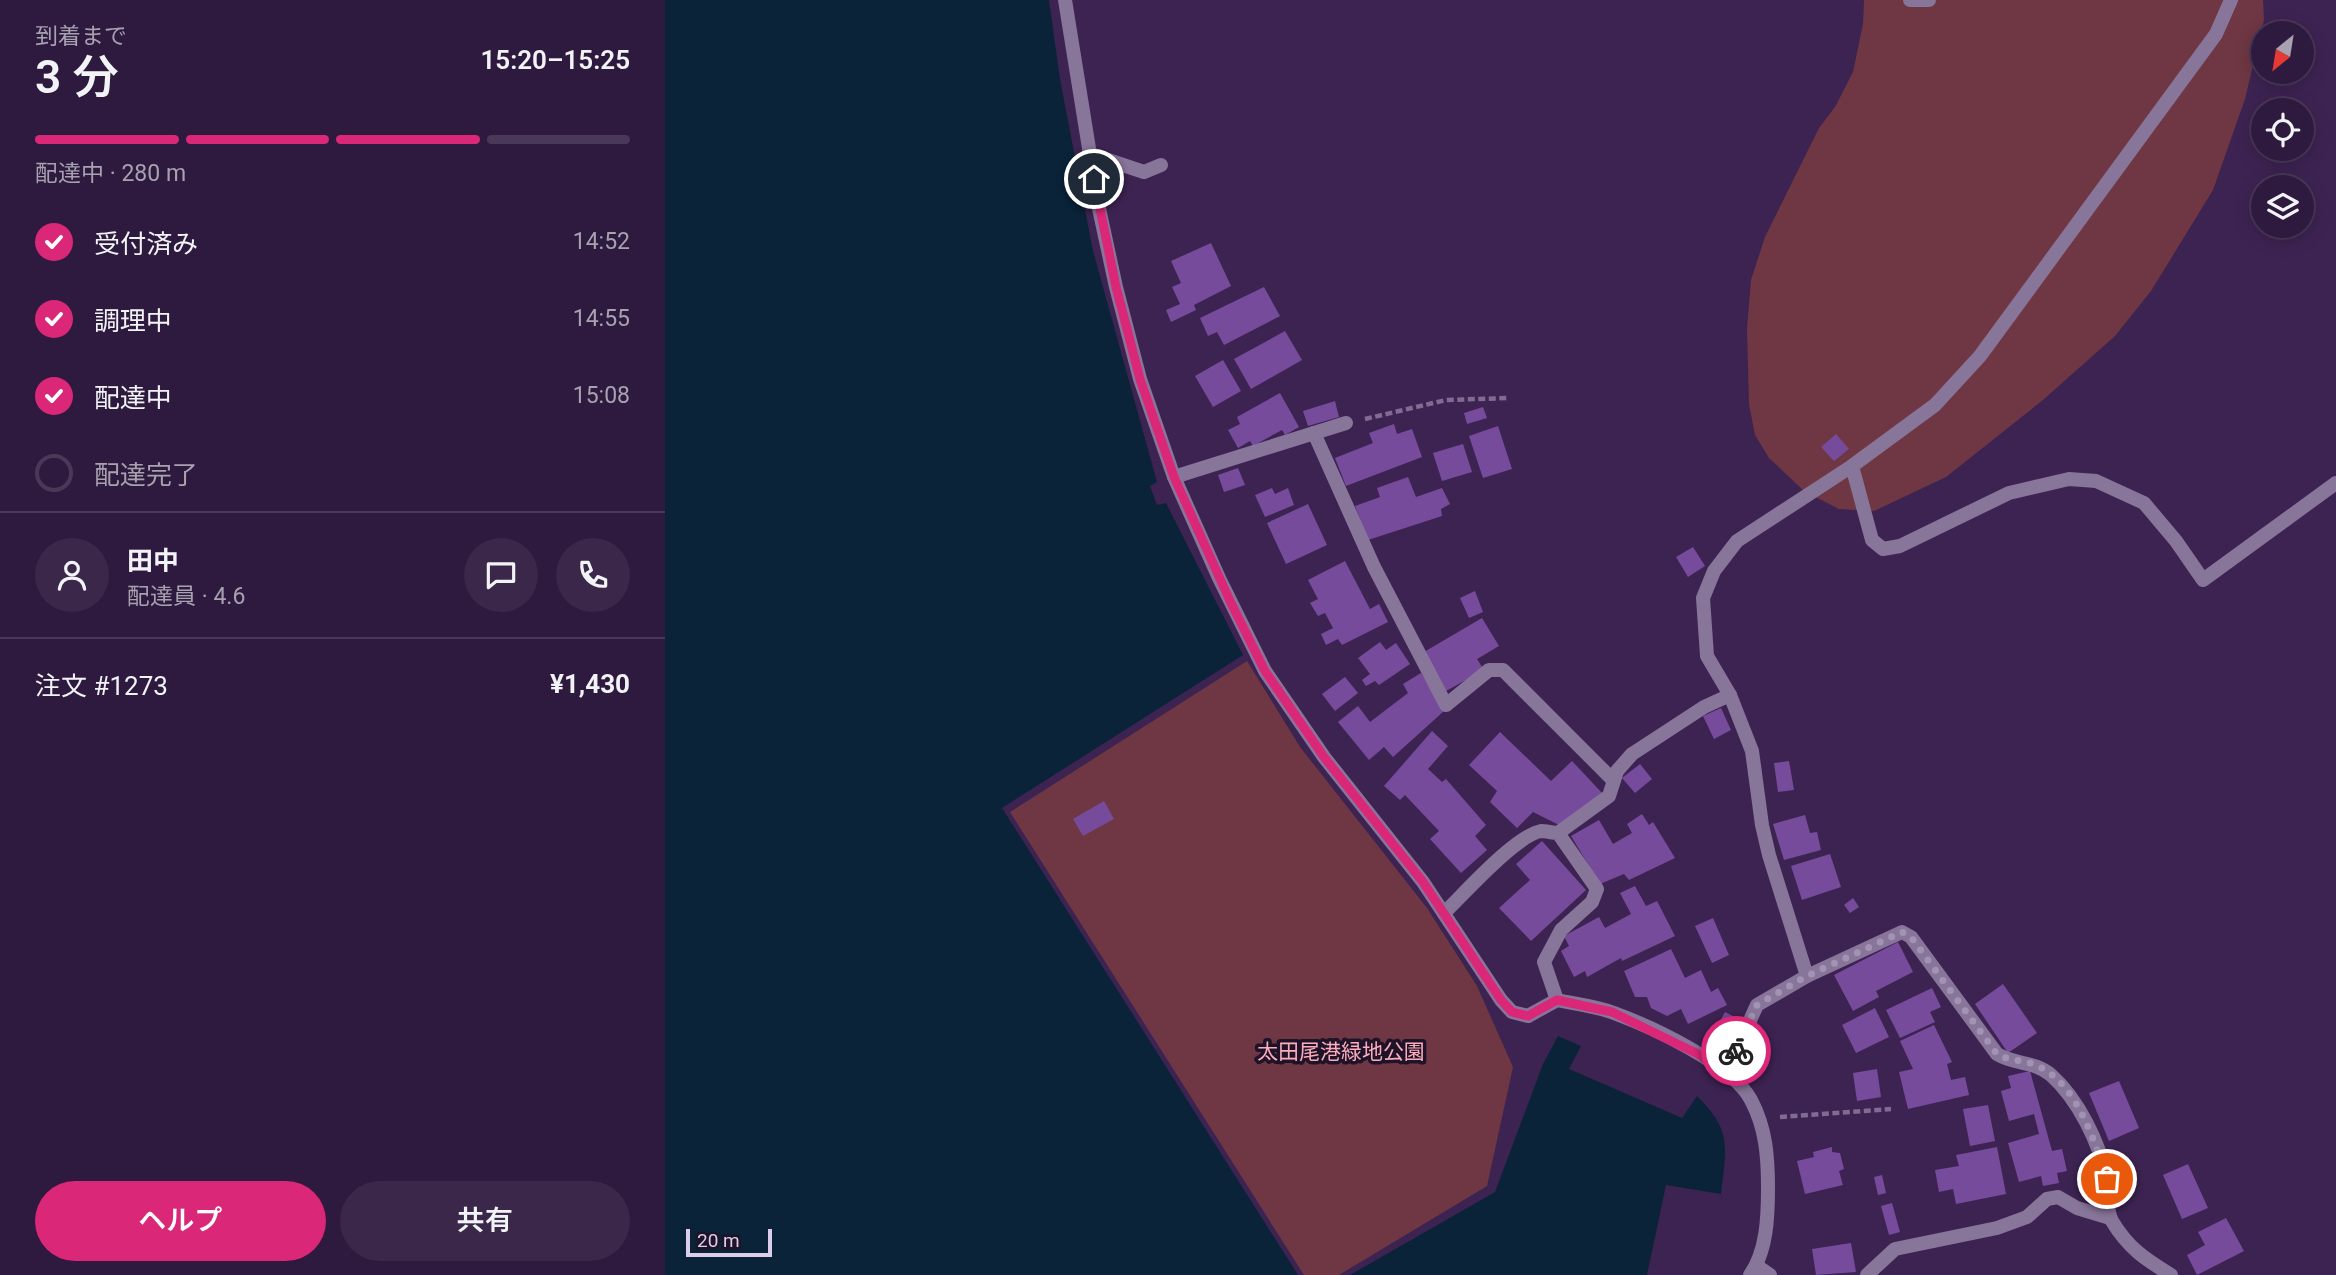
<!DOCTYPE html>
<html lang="ja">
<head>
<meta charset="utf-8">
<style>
  :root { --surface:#2e1a3e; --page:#3a2749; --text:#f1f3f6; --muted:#a7a1b0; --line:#493858; --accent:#db2777 }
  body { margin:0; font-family:Roboto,"Noto Sans JP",sans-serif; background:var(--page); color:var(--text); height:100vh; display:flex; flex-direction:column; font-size:26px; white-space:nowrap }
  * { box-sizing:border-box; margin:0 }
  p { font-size:23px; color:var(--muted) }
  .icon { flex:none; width:38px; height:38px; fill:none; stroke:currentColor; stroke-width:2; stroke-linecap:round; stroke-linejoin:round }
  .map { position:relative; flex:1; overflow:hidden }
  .drawer { display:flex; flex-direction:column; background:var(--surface); width:665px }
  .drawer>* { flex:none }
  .needle { width:46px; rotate:210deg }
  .fabs { position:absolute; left:1586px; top:21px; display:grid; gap:14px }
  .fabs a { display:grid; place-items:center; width:63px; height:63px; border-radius:50%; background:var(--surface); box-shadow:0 4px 18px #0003,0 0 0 2px var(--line); font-size:35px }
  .scale { position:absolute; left:21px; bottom:18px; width:86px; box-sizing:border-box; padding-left:7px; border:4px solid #dcceeb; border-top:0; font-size:19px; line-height:24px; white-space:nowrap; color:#dcceeb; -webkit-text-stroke:5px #1e1328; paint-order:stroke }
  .pin { position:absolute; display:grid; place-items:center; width:60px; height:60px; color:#fff; margin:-30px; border:4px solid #fff; border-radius:50%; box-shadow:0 2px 7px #0007 }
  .courier { position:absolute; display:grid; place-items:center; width:70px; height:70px; margin:-35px; border:5px solid #db2777; border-radius:50%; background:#fff; color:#222; box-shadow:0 2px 9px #0007 }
  .headline em { font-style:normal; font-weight:600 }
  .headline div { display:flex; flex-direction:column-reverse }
  .headline { display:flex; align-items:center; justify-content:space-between; height:119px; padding:0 35px }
  h1 { font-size:46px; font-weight:600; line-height:52px }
  .bar { display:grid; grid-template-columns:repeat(4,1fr); gap:10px 7px; align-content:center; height:84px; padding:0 35px }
  .bar i { height:9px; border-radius:5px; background:var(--line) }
  .bar .active { background:var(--accent) }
  .bar p { grid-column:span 4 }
  .line { display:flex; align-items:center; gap:18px; padding:0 35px; border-top:2px solid var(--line) }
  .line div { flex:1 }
  .round { display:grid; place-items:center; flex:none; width:74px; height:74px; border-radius:37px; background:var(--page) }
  ol { padding:0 35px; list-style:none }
  li { display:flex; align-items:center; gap:21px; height:77px }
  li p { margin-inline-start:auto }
  li .icon { padding:7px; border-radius:50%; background:var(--accent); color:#fff; stroke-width:4 }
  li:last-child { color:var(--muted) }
  li i { width:38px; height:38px; border:4px solid var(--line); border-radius:50% }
  .action { display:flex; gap:14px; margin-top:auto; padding:14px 35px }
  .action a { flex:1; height:80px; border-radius:42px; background:var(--accent); color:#fff; font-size:28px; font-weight:600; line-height:80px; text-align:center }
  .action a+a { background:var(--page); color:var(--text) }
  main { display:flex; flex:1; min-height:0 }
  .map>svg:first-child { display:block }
</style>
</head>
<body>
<main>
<section class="drawer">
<div class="headline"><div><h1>3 分</h1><p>到着まで</p></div><em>15:20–15:25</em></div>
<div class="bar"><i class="active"></i><i class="active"></i><i class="active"></i><i></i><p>配達中 · 280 m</p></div>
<ol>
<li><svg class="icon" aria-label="check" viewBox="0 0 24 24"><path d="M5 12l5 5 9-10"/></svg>受付済み<p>14:52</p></li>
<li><svg class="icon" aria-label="check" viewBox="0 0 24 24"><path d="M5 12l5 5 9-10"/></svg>調理中<p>14:55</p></li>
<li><svg class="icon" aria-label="check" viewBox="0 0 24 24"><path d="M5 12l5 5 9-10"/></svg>配達中<p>15:08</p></li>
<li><i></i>配達完了</li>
</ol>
<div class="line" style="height:126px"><a class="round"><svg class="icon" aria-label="person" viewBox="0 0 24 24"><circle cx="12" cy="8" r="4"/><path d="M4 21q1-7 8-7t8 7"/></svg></a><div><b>田中</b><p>配達員 · 4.6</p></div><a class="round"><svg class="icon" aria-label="chat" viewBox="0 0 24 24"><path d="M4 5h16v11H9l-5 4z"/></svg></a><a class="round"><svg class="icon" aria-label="phone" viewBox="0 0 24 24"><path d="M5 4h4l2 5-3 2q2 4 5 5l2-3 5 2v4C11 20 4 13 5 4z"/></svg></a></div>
<div class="line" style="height:91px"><div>注文 #1273</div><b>¥1,430</b></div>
<div class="action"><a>ヘルプ</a><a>共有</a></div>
</section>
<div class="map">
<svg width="1671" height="1275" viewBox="0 0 1671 1275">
  <rect width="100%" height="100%" fill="#3d2352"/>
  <!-- green -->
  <g fill="#6e3743">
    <polygon points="1199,0 1598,0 1599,20 1580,99 1548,190 1486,291 1450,336 1378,400 1281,477 1209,511 1174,509 1139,491 1104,458 1090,435 1084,404 1082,329 1086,280 1100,237 1154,128 1170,107 1188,72 1198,24"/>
    <polygon points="582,661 635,747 762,908 812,986 848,1067 822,1186 674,1275 639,1275 345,812"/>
  </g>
  <!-- water -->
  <g fill="#0a2339">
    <polygon points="0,0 384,0 395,79 428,251 492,482 485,486 492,505 501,503 578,655 337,808 633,1275 0,1275"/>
    <path d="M893,1036L916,1046L904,1069L1017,1118L1032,1096C1068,1131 1061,1148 1056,1194L1001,1185L982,1275H685L830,1192L878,1064Z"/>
  </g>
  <!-- building -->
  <g fill="#774b9b">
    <polygon points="546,243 566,286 529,305 531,310 506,322 501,310 515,304 507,287 516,283 506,261"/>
    <polygon points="599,287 615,316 559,345 552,332 543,336 535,318"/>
    <polygon points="620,331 637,360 586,389 569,359"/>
    <polygon points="558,360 576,391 548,407 530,376"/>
    <polygon points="615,393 634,427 620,435 617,430 588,446 585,441 573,448 563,430 575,424 572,417"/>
    <polygon points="670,401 674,417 643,426 638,411"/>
    <polygon points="818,407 822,418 802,424 799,413"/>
    <polygon points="729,424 732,434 747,429 757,457 681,486 670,458 708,443 704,433"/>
    <polygon points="833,426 847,469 818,478 804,436"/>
    <polygon points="1171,434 1184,449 1169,461 1156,447"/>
    <polygon points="798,444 807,472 777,481 768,453"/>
    <polygon points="573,468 580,485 559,492 553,475"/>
    <polygon points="743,477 751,497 777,488 785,504 776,509 777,516 703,540 690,506 715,497 712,488"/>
    <polygon points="607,488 610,494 623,488 629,505 600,517 590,495"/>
    <polygon points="643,504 662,545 621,564 602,523"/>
    <polygon points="1028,547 1040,566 1023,577 1011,557"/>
    <polygon points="680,561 705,609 714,604 723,622 677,645 673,639 661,645 656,634 668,628 660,613 653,616 645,603 653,599 643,580"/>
    <polygon points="810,591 818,612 804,618 795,598"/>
    <polygon points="817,618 834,646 812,659 819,670 781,691 759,652"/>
    <polygon points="715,642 721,650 731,643 745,664 714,685 710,681 701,686 697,680 705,674 693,658"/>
    <polygon points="756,673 779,711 728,757 719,747 704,760 673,722 693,706 705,722 743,693 738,684"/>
    <polygon points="680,677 693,693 670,711 657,694"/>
    <polygon points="1056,708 1066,730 1049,739 1038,716"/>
    <polygon points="767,731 783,746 763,769 777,782 781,779 821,825 810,836 822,850 796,873 765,839 774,831 740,795 735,800 719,786"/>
    <polygon points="835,732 886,781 907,761 938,794 894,825 868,812 852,828 825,802 832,791 804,765"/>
    <polygon points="1124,761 1129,790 1113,792 1109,763"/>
    <polygon points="975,764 987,779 970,793 957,778"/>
    <polygon points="439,801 449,819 418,836 408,819"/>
    <polygon points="977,814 984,825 988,822 1010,858 964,880 959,874 935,884 906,836 934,820 948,844 967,833 962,824"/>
    <polygon points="1140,815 1145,833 1152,832 1156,850 1119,860 1108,824"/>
    <polygon points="877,841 921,890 866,941 834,908 865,880 851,864"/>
    <polygon points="1165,854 1176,887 1137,900 1126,866"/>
    <polygon points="970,886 981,906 992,901 1010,936 957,961 956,958 922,977 920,971 909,977 896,951 904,946 899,936 934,917 940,928 966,914 955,893"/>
    <polygon points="1188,898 1194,907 1185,913 1179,905"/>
    <polygon points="1048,918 1064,955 1047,963 1030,926"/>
    <polygon points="1233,942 1248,972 1211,991 1214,997 1188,1011 1169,975"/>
    <polygon points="1006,949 1020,978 1036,970 1046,992 1053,988 1062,1005 1023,1024 1016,1009 1002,1016 986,1008 982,997 970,997 959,971"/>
    <polygon points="1338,984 1372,1033 1343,1053 1310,1004"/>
    <polygon points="1267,988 1276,1007 1265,1012 1270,1022 1235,1038 1221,1010"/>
    <polygon points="1210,1008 1224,1037 1191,1053 1177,1025"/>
    <polygon points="1060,1012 1076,1020 1070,1033 1053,1025"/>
    <polygon points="1269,1025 1287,1062 1282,1064 1286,1080 1300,1077 1304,1095 1243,1109 1234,1072 1248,1069 1235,1041"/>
    <polygon points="1212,1069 1216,1097 1192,1101 1188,1073"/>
    <polygon points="1365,1071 1387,1151 1397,1149 1402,1171 1392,1173 1394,1183 1378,1186 1376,1176 1354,1182 1343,1143 1374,1134 1369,1114 1344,1121 1336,1091 1346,1088 1343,1076"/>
    <polygon points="1454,1081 1474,1128 1444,1141 1424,1093"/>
    <polygon points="1323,1105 1330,1141 1305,1146 1298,1109"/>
    <polygon points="1167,1147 1167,1152 1175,1153 1179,1169 1174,1171 1178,1185 1140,1194 1132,1161 1149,1157 1148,1152"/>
    <polygon points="1332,1147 1341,1194 1291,1204 1288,1189 1274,1192 1270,1170 1294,1166 1291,1155"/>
    <polygon points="1523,1164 1543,1208 1517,1219 1498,1175"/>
    <polygon points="1217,1175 1221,1193 1213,1195 1209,1177"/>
    <polygon points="1227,1203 1235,1232 1224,1235 1216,1206"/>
    <polygon points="1561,1218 1579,1251 1532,1275 1522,1255 1540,1245 1533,1232"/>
    <polygon points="1186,1243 1191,1272 1151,1275 1147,1249"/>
  </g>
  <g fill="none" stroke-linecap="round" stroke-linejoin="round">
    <!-- path -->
    <g stroke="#806b92" stroke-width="4.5" stroke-dasharray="7 3.5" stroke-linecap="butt">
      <polyline points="700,419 781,400 844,398"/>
      <polyline points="1115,1117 1226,1109"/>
    </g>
    <!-- minor -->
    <g stroke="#88759a" stroke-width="14">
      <path d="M400,0L433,204L451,287L475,379L509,477L554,578L600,671L659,757L758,882L836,1000L847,1012L863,1016L892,1000C910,1004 931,1006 949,1013C987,1027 1067,1064 1086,1100C1101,1128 1103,1157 1103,1188C1103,1216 1102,1251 1085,1275"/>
      <polyline points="1245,0 1264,0"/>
      <polyline points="425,154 479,172 496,165"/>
      <polyline points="649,433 709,567 781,705 824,670 838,670 948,780"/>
      <polyline points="1187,466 1207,540 1218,549 1235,546 1344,493 1404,479 1431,481 1479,503 1511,541 1538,580 1671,483"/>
      <polyline points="509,477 681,423"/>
      <polyline points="893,833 944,796 952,771 967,754 1039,707 1065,695"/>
      <path d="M779,913C799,894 850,836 876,831C881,831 888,833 893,833L932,889L927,902L896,930L879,962L892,1000"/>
      <polyline points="1061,1073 1092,1005 1142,976"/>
      <polyline points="1092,1266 1105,1275"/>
      <polyline points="1202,1275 1230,1249 1332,1228 1362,1217 1382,1199 1393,1197 1412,1208 1445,1218"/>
      <path d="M1506,1275C1480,1259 1463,1248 1447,1221C1440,1209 1445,1191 1442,1178C1434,1143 1414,1100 1386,1075C1370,1061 1350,1065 1332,1054L1246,937L1237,932L1142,976L1104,855L1097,825L1087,751L1065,695L1042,656L1038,598L1049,571L1072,541L1187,466L1270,405L1315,356L1551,34L1566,0"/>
    </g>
  </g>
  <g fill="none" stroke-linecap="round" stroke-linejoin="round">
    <!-- done -->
    <path stroke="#a492b5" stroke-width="7" stroke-dasharray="0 12.6" d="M1071,1051L1092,1005L1142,976L1237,932L1246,937L1332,1054C1345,1062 1360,1059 1373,1066C1413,1085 1429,1141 1442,1179"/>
    <!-- route -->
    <polyline stroke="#db2777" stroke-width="9" points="429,179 451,287 475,379 509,477 565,601 600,671 659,757 758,882 836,1000 847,1012 863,1016 892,1000 947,1012 1035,1055 1060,1073 1071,1051"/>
  </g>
  <g text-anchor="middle" stroke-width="7" stroke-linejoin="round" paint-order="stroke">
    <!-- park labels -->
    <g font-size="21" fill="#fcacba" stroke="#1e1328">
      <text x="676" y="1059">太田尾港緑地公園</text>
    </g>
  </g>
</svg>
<div class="fabs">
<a><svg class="needle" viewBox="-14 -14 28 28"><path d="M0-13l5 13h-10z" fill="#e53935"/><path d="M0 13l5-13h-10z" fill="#a7a1b0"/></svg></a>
<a><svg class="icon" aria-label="locate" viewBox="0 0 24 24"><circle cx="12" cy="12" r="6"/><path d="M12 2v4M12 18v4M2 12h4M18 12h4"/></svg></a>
<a><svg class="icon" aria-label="layers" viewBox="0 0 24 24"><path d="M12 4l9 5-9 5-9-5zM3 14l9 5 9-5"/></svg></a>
</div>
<div class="scale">20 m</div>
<div class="pin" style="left:1442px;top:1179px;background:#ea580c"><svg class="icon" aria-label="bag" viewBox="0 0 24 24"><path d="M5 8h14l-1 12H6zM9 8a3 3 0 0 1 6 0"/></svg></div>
<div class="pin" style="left:429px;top:179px;background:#1f2937"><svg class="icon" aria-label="home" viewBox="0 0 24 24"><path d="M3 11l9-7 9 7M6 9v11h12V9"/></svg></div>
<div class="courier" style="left:1071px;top:1051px"><svg class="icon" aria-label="bike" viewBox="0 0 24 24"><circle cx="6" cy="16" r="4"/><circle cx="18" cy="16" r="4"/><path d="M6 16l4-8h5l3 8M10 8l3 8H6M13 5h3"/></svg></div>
</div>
</main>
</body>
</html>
